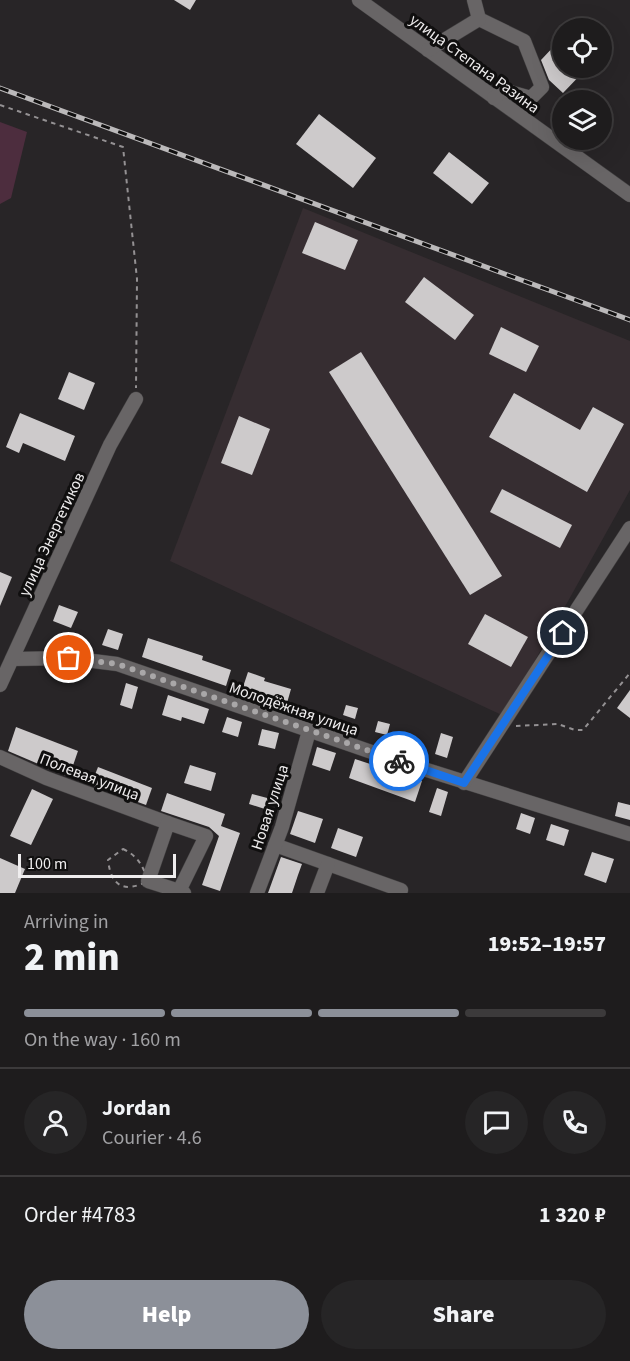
<!DOCTYPE html>
<html lang="en">
<head>
<meta charset="utf-8">
<style>
  :root { --surface:#1e1c1d; --page:#262526; --text:#f1f3f6; --muted:#a1a1a4; --line:#3c3a3b; --accent:#8c9099 }
  body { margin:0; font-family:"Source Sans 3",sans-serif; background:var(--page); color:var(--text); height:100vh; display:flex; flex-direction:column; font-size:22px; white-space:nowrap }
  * { box-sizing:border-box; margin:0 }
  p { font-size:20px; color:var(--muted) }
  .icon { flex:none; width:33px; height:33px; fill:none; stroke:currentColor; stroke-width:2; stroke-linecap:round; stroke-linejoin:round }
  .map { position:relative; height:893px; overflow:hidden }
  .sheet { display:flex; flex-direction:column; background:var(--surface); flex:1 }
  .sheet>* { flex:none }
  .tools { position:absolute; left:552px; top:18px; display:grid; gap:12px }
  .tools a { display:grid; place-items:center; width:60px; height:60px; border-radius:50%; background:var(--surface); box-shadow:0 6px 24px #0002,0 0 0 2px var(--line); font-size:30px }
  .scale { position:absolute; left:18px; bottom:15px; width:158px; box-sizing:border-box; padding-left:6px; border:3px solid #efedee; border-top:0; font-size:16px; line-height:21px; white-space:nowrap; color:#efedee; -webkit-text-stroke:4px #100f0f; paint-order:stroke }
  .pin { position:absolute; display:grid; place-items:center; width:51px; height:51px; color:#fff; margin:-26px; border:3px solid #fff; border-radius:50%; box-shadow:0 2px 6px #0007 }
  .courier { position:absolute; display:grid; place-items:center; width:60px; height:60px; margin:-30px; border:4px solid #1a73e8; border-radius:50%; background:#fff; color:#222; box-shadow:0 2px 8px #0007 }
  .headline em { font-style:normal; font-weight:800 }
  .headline div { display:flex; flex-direction:column-reverse }
  .headline { display:flex; align-items:center; justify-content:space-between; height:102px; padding:0 24px }
  h1 { font-size:39px; font-weight:800; line-height:45px }
  .bar { display:grid; grid-template-columns:repeat(4,1fr); gap:9px 6px; align-content:center; height:72px; padding:0 24px }
  .bar i { height:8px; border-radius:4px; background:var(--line) }
  .bar .current { background:var(--accent) }
  .bar p { grid-column:span 4 }
  .line { display:flex; align-items:center; gap:15px; padding:0 24px; border-top:2px solid var(--line) }
  .line div { flex:1 }
  .round { display:grid; place-items:center; flex:none; width:63px; height:63px; border-radius:32px; background:var(--page) }
  .cta { display:flex; gap:12px; margin-top:auto; padding:12px 24px }
  .cta a { flex:1; height:69px; border-radius:36px; background:var(--accent); color:#fff; font-size:24px; font-weight:800; line-height:69px; text-align:center }
  .cta a+a { background:var(--page); color:var(--text) }
  .map>svg:first-child { display:block }
</style>
</head>
<body>
<div class="map">
<svg width="630" height="893" viewBox="0 0 630 893">
  <rect width="100%" height="100%" fill="#282527"/>
  <!-- built -->
  <polygon fill="#362d31" points="303,208 630,341 630,490 504,716 170,561"/>
  <!-- green -->
  <polygon fill="#4d2d3e" points="0,122 27,132 11,198 0,204"/>
  <!-- building -->
  <g fill="#cdcacb">
    <polygon points="174,0 196,0 190,10"/>
    <polygon points="557,43 562,48 562,68 587,68 563,93 549,80 541,60"/>
    <polygon points="319,114 376,158 353,188 296,144"/>
    <polygon points="449,152 489,183 472,204 433,173"/>
    <polygon points="315,222 358,240 345,270 302,253"/>
    <polygon points="424,277 474,315 455,340 405,302"/>
    <polygon points="501,327 539,346 526,372 489,354"/>
    <polygon points="361,352 502,576 470,595 329,372"/>
    <polygon points="69,372 95,383 84,410 58,399"/>
    <polygon points="514,393 580,430 593,407 624,424 587,492 489,437"/>
    <polygon points="20,413 75,436 65,461 23,443 19,453 6,447"/>
    <polygon points="239,416 270,429 252,475 221,463"/>
    <polygon points="502,489 572,525 560,548 490,512"/>
    <polygon points="0,572 12,577 0,606"/>
    <polygon points="59,605 78,612 71,628 53,621"/>
    <polygon points="485,614 528,637 511,667 468,644"/>
    <polygon points="108,629 123,634 118,650 102,645"/>
    <polygon points="148,638 203,656 202,660 231,670 226,686 142,657"/>
    <polygon points="248,672 265,678 264,681 291,689 287,703 259,694 258,699 241,693"/>
    <polygon points="126,683 138,687 132,709 120,705"/>
    <polygon points="630,690 630,718 617,708"/>
    <polygon points="168,695 209,709 204,724 182,717 181,721 162,715"/>
    <polygon points="346,705 358,708 355,719 343,715"/>
    <polygon points="227,717 242,722 238,737 222,732"/>
    <polygon points="378,721 390,724 387,735 375,732"/>
    <polygon points="16,727 78,751 69,777 8,751"/>
    <polygon points="262,729 279,733 275,749 258,745"/>
    <polygon points="441,733 453,737 447,758 435,754"/>
    <polygon points="317,747 336,753 330,771 312,765"/>
    <polygon points="355,759 422,781 415,802 349,778"/>
    <polygon points="190,765 216,773 211,791 184,783"/>
    <polygon points="98,767 152,788 146,805 91,785"/>
    <polygon points="437,788 448,792 441,816 429,812"/>
    <polygon points="32,789 53,799 31,845 10,836"/>
    <polygon points="167,793 225,814 221,826 240,833 220,891 202,885 219,836 209,827 161,811"/>
    <polygon points="252,794 271,799 268,810 249,804"/>
    <polygon points="618,802 630,805 630,820 615,816"/>
    <polygon points="298,811 323,819 315,843 290,834"/>
    <polygon points="521,813 535,818 530,834 516,829"/>
    <polygon points="551,824 569,830 564,846 546,840"/>
    <polygon points="338,828 363,837 356,857 331,848"/>
    <polygon points="592,852 614,859 606,883 584,875"/>
    <polygon points="281,857 302,864 298,875 292,893 268,893"/>
    <polygon points="0,858 25,869 15,893 0,893"/>
  </g>
  <g fill="none" stroke-linecap="round" stroke-linejoin="round">
    <!-- minor casing -->
    <g stroke="#424041" stroke-width="15">
      <g id="minor">
        <polyline points="359,0 630,195"/>
        <polyline points="479,19 524,41 542,87 531,98 503,90 494,98"/>
        <polyline points="428,50 479,19 474,0"/>
        <polyline points="12,659 69,658 117,664 392,759 630,834"/>
        <polyline points="0,685 110,445 136,399"/>
        <polyline points="0,757 46,778 168,823"/>
        <polyline points="464,783 630,528"/>
        <polyline points="275,845 401,890"/>
        <polyline points="179,893 179,891 206,836 168,823 148,881 179,891 184,893"/>
        <polyline points="257,893 282,827 309,731"/>
        <polyline points="317,893 328,864"/>
      </g>
    </g>
    <!-- path -->
    <g stroke="#949193" stroke-width="2" stroke-dasharray="4.5 4.5" stroke-linecap="butt">
      <polyline points="0,105 123,147 137,279 136,388"/>
      <polyline points="516,726 558,724 575,730 583,730 630,673"/>
      <path d="M123,849C138,856 143,866 148,881C125,893 111,887 108,860Z"/>
    </g>
    <!-- minor -->
    <use href="#minor" stroke="#686566" stroke-width="14"/>
    <!-- rail casing -->
    <g stroke="#bbb9ba" stroke-width="5">
      <polyline id="rail" points="0,88 630,320"/>
    </g>
    <!-- rail -->
    <use href="#rail" stroke="#100f0f" stroke-width="3" stroke-dasharray="9" stroke-linecap="butt"/>
  </g>
  <g fill="none" stroke-linecap="round" stroke-linejoin="round">
    <!-- done -->
    <polyline stroke="#a9a7a8" stroke-width="6" stroke-dasharray="0 10.8" points="69,658 117,664 399,761"/>
    <!-- route -->
    <polyline stroke="#1a73e8" stroke-width="8" points="399,761 464,783 563,633"/>
  </g>
  <g text-anchor="middle" stroke-width="6" stroke-linejoin="round" paint-order="stroke">
    <!-- street labels -->
    <g font-size="16" fill="#efedee" stroke="#100f0f">
      <text transform="translate(475 63) rotate(36)" y="6">улица Степана Разина</text>
      <text transform="translate(51 534) rotate(-65)" y="6">улица Энергетиков</text>
      <text transform="translate(294 708) rotate(19)" y="6">Молодёжная улица</text>
      <text transform="translate(90 776) rotate(21)" y="6">Полевая улица</text>
      <text transform="translate(269 807) rotate(-72)" y="6">Новая улица</text>
    </g>
  </g>
</svg>
<div class="tools">
<a><svg class="icon" aria-label="locate" viewBox="0 0 24 24"><circle cx="12" cy="12" r="6"/><path d="M12 2v4M12 18v4M2 12h4M18 12h4"/></svg></a>
<a><svg class="icon" aria-label="layers" viewBox="0 0 24 24"><path d="M12 4l9 5-9 5-9-5zM3 14l9 5 9-5"/></svg></a>
</div>
<div class="scale">100 m</div>
<div class="pin" style="left:69px;top:658px;background:#ea580c"><svg class="icon" aria-label="bag" viewBox="0 0 24 24"><path d="M5 8h14l-1 12H6zM9 8a3 3 0 0 1 6 0"/></svg></div>
<div class="pin" style="left:563px;top:633px;background:#1f2937"><svg class="icon" aria-label="home" viewBox="0 0 24 24"><path d="M3 11l9-7 9 7M6 9v11h12V9"/></svg></div>
<div class="courier" style="left:399px;top:761px"><svg class="icon" aria-label="bike" viewBox="0 0 24 24"><circle cx="6" cy="16" r="4"/><circle cx="18" cy="16" r="4"/><path d="M6 16l4-8h5l3 8M10 8l3 8H6M13 5h3"/></svg></div>
</div>
<section class="sheet">
<div class="headline"><div><h1>2 min</h1><p>Arriving in</p></div><em>19:52–19:57</em></div>
<div class="bar"><i class="current"></i><i class="current"></i><i class="current"></i><i></i><p>On the way · 160 m</p></div>
<div class="line" style="height:108px"><a class="round"><svg class="icon" aria-label="person" viewBox="0 0 24 24"><circle cx="12" cy="8" r="4"/><path d="M4 21q1-7 8-7t8 7"/></svg></a><div><b>Jordan</b><p>Courier · 4.6</p></div><a class="round"><svg class="icon" aria-label="chat" viewBox="0 0 24 24"><path d="M4 5h16v11H9l-5 4z"/></svg></a><a class="round"><svg class="icon" aria-label="phone" viewBox="0 0 24 24"><path d="M5 4h4l2 5-3 2q2 4 5 5l2-3 5 2v4C11 20 4 13 5 4z"/></svg></a></div>
<div class="line" style="height:78px"><div>Order #4783</div><b>1 320 ₽</b></div>
<div class="cta"><a>Help</a><a>Share</a></div>
</section>
</body>
</html>
